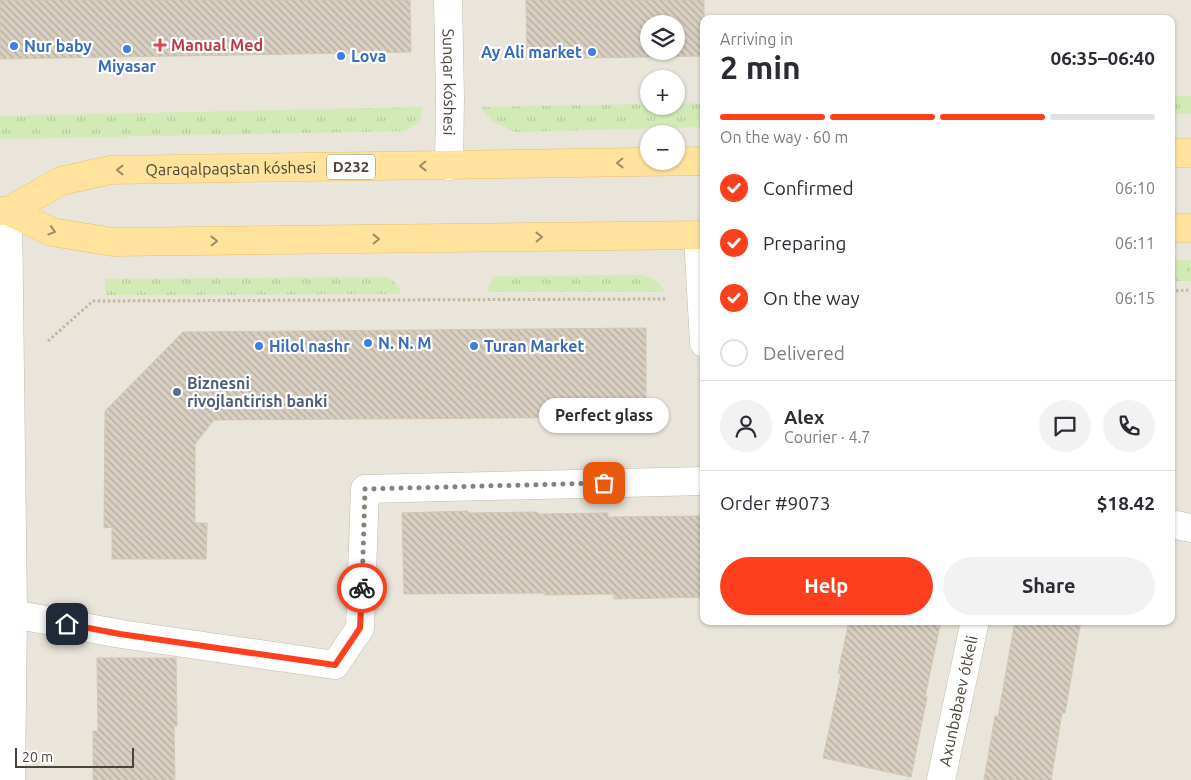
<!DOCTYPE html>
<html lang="en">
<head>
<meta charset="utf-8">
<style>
  :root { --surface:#fff; --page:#f2f2f3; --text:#2b2b33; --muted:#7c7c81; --line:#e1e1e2; --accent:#fc3f1d }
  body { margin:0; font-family:Ubuntu,sans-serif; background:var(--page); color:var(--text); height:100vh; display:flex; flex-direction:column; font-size:19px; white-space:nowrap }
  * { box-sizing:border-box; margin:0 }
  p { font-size:16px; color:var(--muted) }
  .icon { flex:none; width:28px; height:28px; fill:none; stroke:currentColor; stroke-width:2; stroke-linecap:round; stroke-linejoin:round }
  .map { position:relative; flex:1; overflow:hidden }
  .details { position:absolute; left:700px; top:15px; width:475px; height:610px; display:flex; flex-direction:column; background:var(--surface); border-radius:10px; box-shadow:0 1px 4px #0004 }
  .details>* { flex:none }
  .tools { position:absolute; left:640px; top:15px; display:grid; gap:10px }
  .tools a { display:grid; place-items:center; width:45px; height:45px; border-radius:50%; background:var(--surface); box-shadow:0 1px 4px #0004; font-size:25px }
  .scale { position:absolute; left:15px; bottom:12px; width:119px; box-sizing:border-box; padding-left:5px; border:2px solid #4b4439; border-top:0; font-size:14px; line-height:18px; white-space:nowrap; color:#4b4439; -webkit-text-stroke:4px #fff; paint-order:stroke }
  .pin { position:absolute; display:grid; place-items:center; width:42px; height:42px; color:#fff; margin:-21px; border-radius:10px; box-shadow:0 2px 8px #0006 }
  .courier { position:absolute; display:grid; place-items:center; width:50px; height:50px; margin:-25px; border:4px solid #fc3f1d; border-radius:50%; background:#fff; color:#222; box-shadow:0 1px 6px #0007 }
  .bubble { position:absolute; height:35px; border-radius:18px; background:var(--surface); box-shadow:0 1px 4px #0004; font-size:16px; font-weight:700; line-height:35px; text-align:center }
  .head em { font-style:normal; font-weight:700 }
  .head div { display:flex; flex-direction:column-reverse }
  .head { display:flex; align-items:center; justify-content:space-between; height:85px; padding:0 20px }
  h1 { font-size:32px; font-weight:700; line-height:38px }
  .bar { display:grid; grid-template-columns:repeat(4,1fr); gap:8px 5px; align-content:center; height:60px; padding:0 20px }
  .bar i { height:6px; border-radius:4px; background:var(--line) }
  .bar .current { background:var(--accent) }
  .bar p { grid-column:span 4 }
  .line { display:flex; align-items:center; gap:12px; padding:0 20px; border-top:1px solid var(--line) }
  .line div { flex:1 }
  .round { display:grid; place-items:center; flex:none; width:52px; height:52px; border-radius:26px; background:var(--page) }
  ol { padding:0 20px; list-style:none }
  li { display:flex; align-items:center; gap:15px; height:55px }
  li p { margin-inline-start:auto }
  li .icon { padding:5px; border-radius:50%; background:var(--accent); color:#fff; stroke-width:4 }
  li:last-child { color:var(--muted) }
  li i { width:28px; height:28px; border:2px solid var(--line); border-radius:50% }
  .cta { display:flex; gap:10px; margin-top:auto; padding:10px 20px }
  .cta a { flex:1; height:58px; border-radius:30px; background:var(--accent); color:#fff; font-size:20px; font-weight:700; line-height:58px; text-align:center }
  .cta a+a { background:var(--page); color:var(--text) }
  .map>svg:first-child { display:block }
</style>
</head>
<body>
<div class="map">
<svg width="1191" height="780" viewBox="0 0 1191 780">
  <defs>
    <pattern id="grass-tufts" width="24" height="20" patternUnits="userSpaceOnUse" patternTransform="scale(1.25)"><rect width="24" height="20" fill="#d2eab5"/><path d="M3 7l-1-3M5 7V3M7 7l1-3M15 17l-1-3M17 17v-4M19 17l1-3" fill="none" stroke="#b6ca9c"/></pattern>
    <pattern id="building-back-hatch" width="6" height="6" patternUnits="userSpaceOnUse" patternTransform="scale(1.25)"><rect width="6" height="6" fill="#d8cfc1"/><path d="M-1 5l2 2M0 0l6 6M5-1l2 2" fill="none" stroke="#b1aa9e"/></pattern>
  </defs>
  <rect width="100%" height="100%" fill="#f6f3ec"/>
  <!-- residential -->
  <path fill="#eae5da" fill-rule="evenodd" d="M0,0H1191V780H0ZM704,19H1171V621H704ZM649,24H676V51H649ZM649,79H676V106H649ZM649,134H676V161H649Z"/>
  <!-- grass -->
  <g fill="url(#grass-tufts)">
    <rect x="1171" y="96" width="20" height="18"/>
    <polygon points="704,103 704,127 515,132 493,122 480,107 649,104 649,106 676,106 676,104"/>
    <polygon points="422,107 420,121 405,131 0,139 0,116"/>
    <rect x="1171" y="260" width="20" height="21"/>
    <polygon points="644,275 658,282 665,292 487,292 490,283 497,276"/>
    <polygon points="388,277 396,284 402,294 106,295 105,279"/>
  </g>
  <!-- building -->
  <g fill="url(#building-back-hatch)" stroke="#d3c7b4" fill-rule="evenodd">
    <polygon points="0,0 410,0 411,52 0,59"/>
    <path d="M526,0H704V56L527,59ZM649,24H676V51H649Z"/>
    <polygon points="646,328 646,417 214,420 195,444 195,523 207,523 206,559 112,559 112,527 104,528 105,411 183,332"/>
    <polygon points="468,511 468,513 537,512 538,514 608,513 608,517 704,516 704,597 614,599 614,594 544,595 544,593 404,594 402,513"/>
    <polygon points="849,621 941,621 925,697 927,697 911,777 823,758 841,674 838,673"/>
    <polygon points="1015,621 1081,621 1065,713 1062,713 1051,780 984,780 995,716 998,717"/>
    <polygon points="97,658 176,658 177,726 174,726 175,780 93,780 93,731 98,731"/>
  </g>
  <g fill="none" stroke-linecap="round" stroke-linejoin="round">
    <!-- minor casing -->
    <g stroke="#c2bbae" stroke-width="29">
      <g id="minor">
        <path id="s1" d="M448,0L450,97L449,166"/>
        <polyline points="8,211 13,614 11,780"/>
        <polyline points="698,236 704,343"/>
        <polyline points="1171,524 1191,528"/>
        <polyline points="13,614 121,634 335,665 360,628 365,489 704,481"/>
        <path id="s2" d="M941,780L975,621"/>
      </g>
    </g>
    <!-- major casing -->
    <g stroke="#e6c16a" stroke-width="29">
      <g id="major">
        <polyline points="1171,153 1191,153"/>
        <polyline points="0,211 8,211 52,232 113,242 704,235"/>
        <path id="s3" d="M8,211L61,181L110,170L704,161"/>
        <polyline points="1171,228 1191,228"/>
      </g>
    </g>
    <!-- path -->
    <g stroke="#c4b79f" stroke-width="3" stroke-dasharray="2.5 2.5" stroke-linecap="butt">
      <polyline points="1171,291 1191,290"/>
      <polyline points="48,341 93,301 667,299"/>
    </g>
    <!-- minor -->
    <use href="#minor" stroke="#fff" stroke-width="28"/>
    <!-- major -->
    <use href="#major" stroke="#ffe39c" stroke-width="28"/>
  </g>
  <!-- one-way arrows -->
  <defs><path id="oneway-chevron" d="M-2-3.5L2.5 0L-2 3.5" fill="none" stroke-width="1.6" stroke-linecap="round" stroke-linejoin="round" transform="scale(1.25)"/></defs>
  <g stroke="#9c8c66">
    <use href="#oneway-chevron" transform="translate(620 163) rotate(179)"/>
    <use href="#oneway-chevron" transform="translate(423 166) rotate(179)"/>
    <use href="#oneway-chevron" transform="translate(120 170) rotate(-180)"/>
    <use href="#oneway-chevron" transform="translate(52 231) rotate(17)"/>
    <use href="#oneway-chevron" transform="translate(539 237) rotate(-1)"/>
    <use href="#oneway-chevron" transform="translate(376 239) rotate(-1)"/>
    <use href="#oneway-chevron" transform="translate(214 241) rotate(-1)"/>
  </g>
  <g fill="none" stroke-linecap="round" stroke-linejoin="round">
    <!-- done -->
    <polyline stroke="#878178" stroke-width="5" stroke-dasharray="0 9" points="362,588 365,489 604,483"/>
    <!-- route -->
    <polyline stroke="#fc3f1d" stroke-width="6" points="67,624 120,634 335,665 360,628 362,588"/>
  </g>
  <!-- markers -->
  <path fill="#e0444e" stroke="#fff" stroke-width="2" d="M157.5 37.5h5v5h5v5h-5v5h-5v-5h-5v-5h5z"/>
  <g fill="#3f7fe0" stroke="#fff" stroke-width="2">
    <circle cx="14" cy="46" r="5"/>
    <circle cx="127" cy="49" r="5"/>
    <circle cx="592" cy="52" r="5"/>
    <circle cx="341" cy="56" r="5"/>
    <circle cx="368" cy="343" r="5"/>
    <circle cx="259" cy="346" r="5"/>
    <circle cx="474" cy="346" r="5"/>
  </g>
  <circle fill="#5c6f8a" stroke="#fff" stroke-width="2" cx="177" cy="392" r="5"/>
  <g text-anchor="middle" stroke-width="4.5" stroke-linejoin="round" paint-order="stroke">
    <!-- shield labels -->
    <rect fill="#fff" stroke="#817c74" stroke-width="1" x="327" y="154.5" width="48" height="25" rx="4"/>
    <g font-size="15" font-weight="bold" fill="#4b4439">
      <text x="351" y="172">D232</text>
    </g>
    <!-- health labels -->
    <g font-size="16" font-weight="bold" fill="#be3a42" stroke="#fff" text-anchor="start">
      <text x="171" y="51">Manual Med</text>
    </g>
    <!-- shop labels -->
    <g font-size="16" font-weight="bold" fill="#366cbe" stroke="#fff" text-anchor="start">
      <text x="24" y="52">Nur baby</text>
      <text x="582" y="58" text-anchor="end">Ay Ali market</text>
      <text x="351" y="62">Lova</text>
      <text x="127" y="72" text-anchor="middle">Miyasar</text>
      <text x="378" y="349">N. N. M</text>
      <text x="269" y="352">Hilol nashr</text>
      <text x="484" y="352">Turan Market</text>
    </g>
    <!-- street labels -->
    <g font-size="16" fill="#4b4439" stroke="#fff">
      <text dy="6" stroke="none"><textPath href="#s1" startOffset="82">Sunqar kóshesi</textPath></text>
      <text dy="6" stroke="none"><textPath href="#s3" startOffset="232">Qaraqalpaqstan kóshesi</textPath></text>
      <text dy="6" stroke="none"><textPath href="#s2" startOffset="81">Axunbabaev ótkeli</textPath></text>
    </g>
    <!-- service labels -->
    <g font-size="16" font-weight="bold" fill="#4e5e75" stroke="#fff" text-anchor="start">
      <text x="187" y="389">Biznesni<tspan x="187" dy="18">rivojlantirish banki</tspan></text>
    </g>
  </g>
</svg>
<div class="tools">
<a><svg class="icon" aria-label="layers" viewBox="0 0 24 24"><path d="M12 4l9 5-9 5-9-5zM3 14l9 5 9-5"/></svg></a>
<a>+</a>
<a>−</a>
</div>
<div class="scale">20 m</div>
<div class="pin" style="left:604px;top:483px;background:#ea580c"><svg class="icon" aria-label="bag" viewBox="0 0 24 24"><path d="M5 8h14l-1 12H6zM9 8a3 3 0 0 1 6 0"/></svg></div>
<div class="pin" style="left:67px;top:624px;background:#1f2937"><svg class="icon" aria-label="home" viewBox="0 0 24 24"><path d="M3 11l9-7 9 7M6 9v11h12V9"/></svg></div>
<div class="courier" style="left:362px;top:588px"><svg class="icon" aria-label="bike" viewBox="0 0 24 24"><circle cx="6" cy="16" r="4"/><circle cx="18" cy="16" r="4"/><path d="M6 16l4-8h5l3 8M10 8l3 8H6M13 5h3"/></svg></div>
<div class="bubble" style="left:539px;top:398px;width:130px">Perfect glass</div>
<section class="details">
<div class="head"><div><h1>2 min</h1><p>Arriving in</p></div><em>06:35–06:40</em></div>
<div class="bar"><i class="current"></i><i class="current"></i><i class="current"></i><i></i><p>On the way · 60 m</p></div>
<ol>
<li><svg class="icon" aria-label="check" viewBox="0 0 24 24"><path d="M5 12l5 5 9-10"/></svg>Confirmed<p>06:10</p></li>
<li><svg class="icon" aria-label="check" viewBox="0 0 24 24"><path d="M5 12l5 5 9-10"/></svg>Preparing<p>06:11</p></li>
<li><svg class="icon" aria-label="check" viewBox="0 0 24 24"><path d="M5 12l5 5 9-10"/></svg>On the way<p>06:15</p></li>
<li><i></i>Delivered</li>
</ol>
<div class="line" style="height:90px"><a class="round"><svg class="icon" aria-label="person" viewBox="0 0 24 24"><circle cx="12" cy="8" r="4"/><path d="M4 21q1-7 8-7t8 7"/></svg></a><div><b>Alex</b><p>Courier · 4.7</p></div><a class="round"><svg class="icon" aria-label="chat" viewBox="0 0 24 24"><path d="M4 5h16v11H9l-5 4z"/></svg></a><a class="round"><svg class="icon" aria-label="phone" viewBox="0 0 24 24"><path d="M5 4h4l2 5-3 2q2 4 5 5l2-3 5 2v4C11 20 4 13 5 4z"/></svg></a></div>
<div class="line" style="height:65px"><div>Order #9073</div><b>$18.42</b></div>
<div class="cta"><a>Help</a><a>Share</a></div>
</section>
</div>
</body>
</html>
